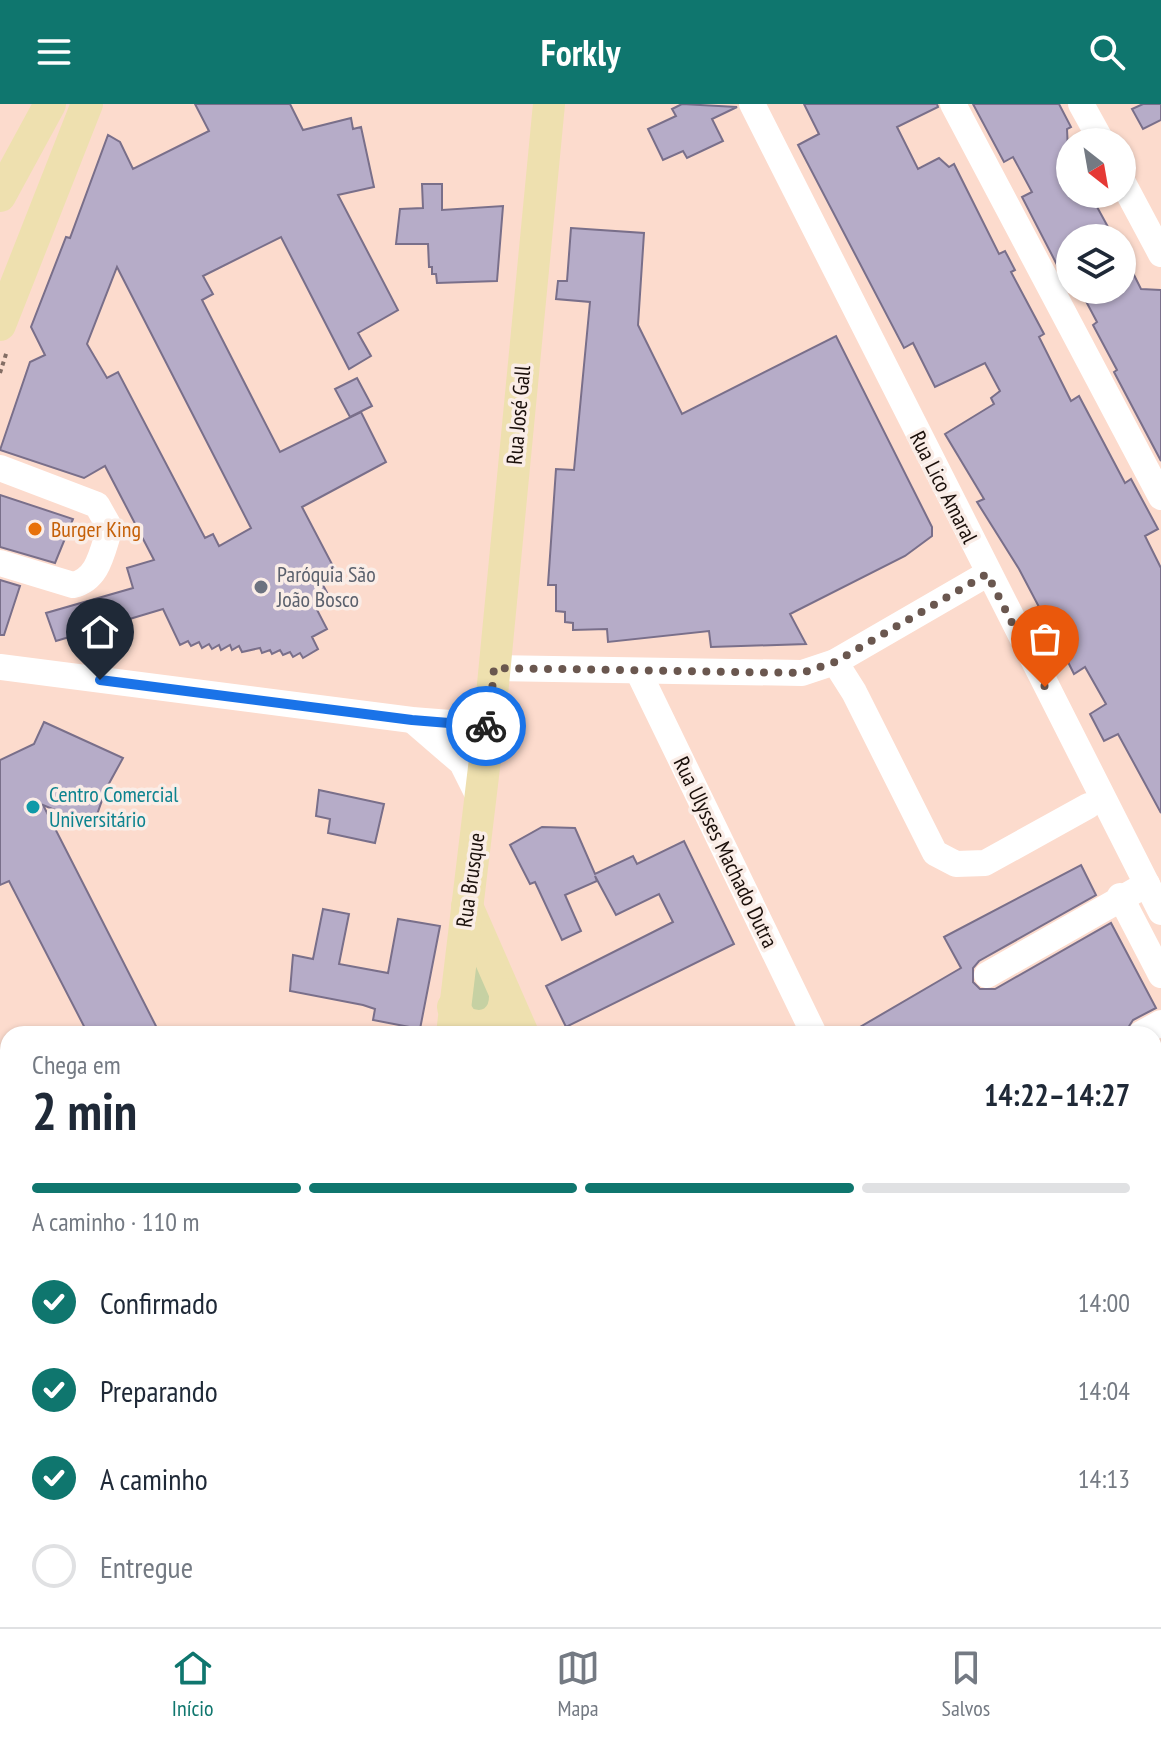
<!DOCTYPE html>
<html lang="pt">
<head>
<meta charset="utf-8">
<style>
  :root { --surface:#fff; --page:#f6f6f7; --text:#1f2937; --muted:#747a83; --line:#e0e1e3; --accent:#0f766e }
  body { margin:0; font-family:"PT Sans Narrow",sans-serif; background:var(--page); color:var(--text); height:100vh; display:flex; flex-direction:column; font-size:30px; white-space:nowrap }
  * { box-sizing:border-box; margin:0 }
  p { font-size:26px; color:var(--muted) }
  .icon { flex:none; width:44px; height:44px; fill:none; stroke:currentColor; stroke-width:2; stroke-linecap:round; stroke-linejoin:round }
  .map { position:relative; flex:1; overflow:hidden }
  .sheet { position:absolute; left:0px; top:922px; width:1162px; height:602px; display:flex; flex-direction:column; background:var(--surface); border-radius:24px 24px 0 0; box-shadow:0 2px 6px #0004 }
  .sheet>* { flex:none }
  .needle { width:52px; rotate:149deg }
  .fabs { position:absolute; left:1056px; top:24px; display:grid; gap:16px }
  .fabs a { display:grid; place-items:center; width:80px; height:80px; border-radius:50%; background:var(--surface); box-shadow:0 2px 6px #0004; font-size:40px }
  .pin { position:absolute; display:grid; place-items:center; width:68px; height:68px; color:#fff; margin:-82px -34px; border-radius:50% 50% 50% 0; rotate:-45deg; box-shadow:0 0 8px #0007 }
  .pin .icon { rotate:45deg }
  .courier { position:absolute; display:grid; place-items:center; width:80px; height:80px; margin:-40px; border:6px solid #1a73e8; border-radius:50%; background:#fff; color:#222; box-shadow:0 2px 10px #0007 }
  .summary em { font-style:normal; font-weight:800 }
  .summary div { display:flex; flex-direction:column-reverse }
  .summary { display:flex; align-items:center; justify-content:space-between; height:136px; padding:0 32px }
  h1 { font-size:52px; font-weight:800; line-height:60px }
  .bar { display:grid; grid-template-columns:repeat(4,1fr); gap:12px 8px; align-content:center; height:96px; padding:0 32px }
  .bar i { height:10px; border-radius:6px; background:var(--line) }
  .bar .current { background:var(--accent) }
  .bar p { grid-column:span 4 }
  ol { padding:0 32px; list-style:none }
  li { display:flex; align-items:center; gap:24px; height:88px }
  li p { margin-inline-start:auto }
  li .icon { padding:8px; border-radius:50%; background:var(--accent); color:#fff; stroke-width:4 }
  li:last-child { color:var(--muted) }
  li i { width:44px; height:44px; border:4px solid var(--line); border-radius:50% }
  header { display:flex; justify-content:space-between; align-items:center; height:104px; padding:0 32px; background:var(--accent); color:#fff; font-size:36px; font-weight:800 }
  .tabs { display:flex; justify-content:space-around; align-items:center; height:112px; border-top:2px solid var(--line); background:var(--surface); font-size:22px; color:var(--muted) }
  .tabs a { display:grid; justify-items:center; gap:4px }
  .tabs .current { color:var(--accent) }
  .map>svg:first-child { display:block }
</style>
</head>
<body>
<header><svg class="icon" aria-label="menu" viewBox="0 0 24 24"><path d="M4 6h16M4 12h16M4 18h16"/></svg>Forkly<svg class="icon" aria-label="search" viewBox="0 0 24 24"><circle cx="10" cy="10" r="6"/><path d="M15 15l6 6"/></svg></header>
<div class="map">
<svg width="1161" height="1523" viewBox="0 0 1161 1523">
  <rect width="100%" height="100%" fill="#fcdbcd"/>
  <!-- green -->
  <polygon fill="#c6d1a3" points="472,849 491,893 487,907 473,907 467,894"/>
  <!-- building -->
  <g fill="#b6acc8" stroke="#796f8a" stroke-width="2" fill-rule="evenodd">
    <path d="M195,0H290L303,26L351,14L353,25L361,23L374,83L338,91L398,206L358,229L371,252L349,265L281,133L203,172L213,190L202,196L280,348L361,308L386,358L302,403L334,464L318,472L330,494L315,502L327,525L312,533L318,545L303,554L300,549L293,553L290,548L283,551L280,546L272,550L270,546L262,549L260,544L242,548L239,542L232,546L230,541L221,546L219,541L212,545L209,540L202,544L199,538L191,542L188,537L180,541L163,505L56,537L46,509L133,484L127,464L154,456L105,362L84,374L0,346L30,258L45,251L31,223L66,133L70,134L108,31L120,38L133,65L209,27ZM117,163L251,424L219,442L213,430L205,434L118,268L107,274L87,240Z"/>
    <polygon points="682,0 737,3 712,15 723,37 687,54 683,47 663,56 648,25 676,12 672,5"/>
    <polygon points="804,0 937,0 938,3 897,23 918,65 939,54 949,63 954,60 999,150 1005,147 1015,166 1011,168 1044,230 1039,233 1071,297 1079,292 1125,379 1131,375 1158,425 1145,432 1161,464 1161,709 1118,630 1104,637 1090,610 1106,600 1085,563 1074,570 1054,530 1049,532 1034,505 1039,503 1019,465 977,398 984,395 945,330 994,300 991,294 1000,287 985,259 935,283 913,239 904,244 798,41 819,30"/>
    <polygon points="973,0 1059,0 1071,23 1067,25 1070,90 1090,90 1114,134 1070,134 1070,186 1022,93 1032,88 1013,53 1004,58"/>
    <polygon points="1143,0 1161,0 1161,16 1143,25 1132,5"/>
    <polygon points="422,80 442,80 442,106 503,102 497,177 437,179 436,170 432,170 432,163 429,163 428,140 396,140 400,105 423,104"/>
    <polygon points="571,124 644,129 638,221 682,310 836,232 932,423 932,432 905,452 790,510 806,540 711,543 709,527 608,538 607,525 573,526 573,519 565,518 565,508 556,507 556,481 548,481 556,365 574,366 590,198 556,195 558,177 567,177"/>
    <polygon points="1122,147 1141,185 1161,186 1161,357 1114,268 1117,266 1093,221 1097,218 1080,186 1122,186"/>
    <polygon points="357,274 372,302 350,313 335,285"/>
    <polygon points="0,391 73,415 55,459 0,443"/>
    <polygon points="0,476 20,482 4,531 0,531"/>
    <polygon points="44,618 123,654 106,685 93,722 43,701 160,930 88,930 9,777 0,781 0,656 34,640"/>
    <polygon points="319,686 384,700 375,739 328,729 330,715 316,712"/>
    <polygon points="542,723 575,724 595,770 633,752 637,760 684,737 734,840 566,923 546,882 673,818 659,790 616,811 595,772 597,777 565,791 581,827 562,836 535,778 530,780 510,741"/>
    <polygon points="1081,761 1096,791 979,857 973,864 973,878 980,885 995,885 1111,819 1156,904 1133,916 1126,927 1120,930 848,930 961,864 944,833"/>
    <polygon points="323,805 349,810 339,860 388,869 398,815 440,822 420,925 373,916 375,905 363,901 290,887 293,851 313,855"/>
  </g>
  <g fill="none" stroke-linecap="round" stroke-linejoin="round">
    <!-- path -->
    <polyline stroke="#836d64" stroke-width="4" stroke-dasharray="4 4" stroke-linecap="butt" points="0,269 7,247"/>
    <!-- minor -->
    <g stroke="#fff" stroke-width="26">
      <polyline points="752,0 1161,808"/>
      <polyline points="953,0 1161,393"/>
      <polyline points="1081,0 1102,38"/>
      <polyline points="1122,77 1161,150"/>
      <path d="M0,364L97,401L110,424C102,447 99,475 73,481L0,459"/>
      <polyline points="835,558 854,588 935,749 956,760 985,759 1088,702"/>
      <polyline points="0,563 412,616 489,622"/>
      <polyline points="494,564 802,569 835,558 987,470"/>
      <polyline points="638,567 814,930"/>
      <polyline points="412,616 462,659 481,697"/>
      <polyline points="1120,792 1161,871"/>
      <polyline points="987,871 1147,780"/>
      <polyline points="1141,930 1161,919"/>
      <polyline points="0,1126 8,1141"/>
      <polyline points="1154,1159 1161,1155"/>
      <polyline points="0,1297 8,1293"/>
      <polyline points="1154,1401 1161,1397"/>
      <polyline points="0,1418 8,1414"/>
      <polyline points="925,1523 938,1516"/>
    </g>
    <!-- major -->
    <g stroke="#eee0af" stroke-width="32">
      <polyline points="0,92 50,0"/>
      <polyline points="0,221 87,0"/>
      <polyline points="467,802 523,930"/>
      <path d="M453,903L463,918C486,929 506,916 505,890"/>
      <polyline points="452,930 489,622 549,0"/>
      <polyline points="203,1516 206,1523"/>
      <polyline points="531,1516 534,1523"/>
      <polyline points="790,1516 794,1523"/>
      <polyline points="163,1523 174,1516"/>
      <polyline points="397,1523 398,1516"/>
    </g>
  </g>
  <g fill="none" stroke-linecap="round" stroke-linejoin="round">
    <!-- done -->
    <polyline stroke="#6a574f" stroke-width="8" stroke-dasharray="0 14.4" points="486,622 489,622 494,564 802,569 835,558 987,470 1045,583"/>
    <!-- route -->
    <polyline stroke="#1a73e8" stroke-width="10" points="100,576 412,616 486,622"/>
  </g>
  <!-- markers -->
  <circle fill="#e8710a" stroke="#faede7" stroke-width="3" cx="35" cy="425" r="8"/>
  <circle fill="#6b7280" stroke="#faede7" stroke-width="3" cx="261" cy="483" r="8"/>
  <circle fill="#0f9aa8" stroke="#faede7" stroke-width="3" cx="33" cy="703" r="8"/>
  <g text-anchor="middle" stroke-width="7" stroke-linejoin="round" paint-order="stroke">
    <!-- street labels -->
    <g font-size="22" fill="#1b100b" stroke="#faede7">
      <text transform="translate(518 311) rotate(-85)" y="8">Rua José Gall</text>
      <text transform="translate(944 383) rotate(63)" y="8">Rua Lico Amaral</text>
      <text transform="translate(726 748) rotate(64)" y="8">Rua Ulysses Machado Dutra</text>
      <text transform="translate(470 776) rotate(-82)" y="8">Rua Brusque</text>
    </g>
    <!-- food labels -->
    <g font-size="22" fill="#c56008" stroke="#faede7" text-anchor="start">
      <text x="51" y="433">Burger King</text>
    </g>
    <!-- worship labels -->
    <g font-size="22" fill="#5b616d" stroke="#faede7" text-anchor="start">
      <text x="277" y="478">Paróquia São<tspan x="277" dy="25">João Bosco</tspan></text>
    </g>
    <!-- culture labels -->
    <g font-size="22" fill="#0d838f" stroke="#faede7" text-anchor="start">
      <text x="49" y="698">Centro Comercial<tspan x="49" dy="25">Universitário</tspan></text>
    </g>
  </g>
</svg>
<div class="fabs">
<a><svg class="needle" viewBox="-14 -14 28 28"><path d="M0-13l5 13h-10z" fill="#e53935"/><path d="M0 13l5-13h-10z" fill="#747a83"/></svg></a>
<a><svg class="icon" aria-label="layers" viewBox="0 0 24 24"><path d="M12 4l9 5-9 5-9-5zM3 14l9 5 9-5"/></svg></a>
</div>
<div class="pin" style="left:1045px;top:583px;background:#ea580c"><svg class="icon" aria-label="bag" viewBox="0 0 24 24"><path d="M5 8h14l-1 12H6zM9 8a3 3 0 0 1 6 0"/></svg></div>
<div class="pin" style="left:100px;top:576px;background:#1f2937"><svg class="icon" aria-label="home" viewBox="0 0 24 24"><path d="M3 11l9-7 9 7M6 9v11h12V9"/></svg></div>
<div class="courier" style="left:486px;top:622px"><svg class="icon" aria-label="bike" viewBox="0 0 24 24"><circle cx="6" cy="16" r="4"/><circle cx="18" cy="16" r="4"/><path d="M6 16l4-8h5l3 8M10 8l3 8H6M13 5h3"/></svg></div>
<section class="sheet">
<div class="summary"><div><h1>2 min</h1><p>Chega em</p></div><em>14:22–14:27</em></div>
<div class="bar"><i class="current"></i><i class="current"></i><i class="current"></i><i></i><p>A caminho · 110 m</p></div>
<ol>
<li><svg class="icon" aria-label="check" viewBox="0 0 24 24"><path d="M5 12l5 5 9-10"/></svg>Confirmado<p>14:00</p></li>
<li><svg class="icon" aria-label="check" viewBox="0 0 24 24"><path d="M5 12l5 5 9-10"/></svg>Preparando<p>14:04</p></li>
<li><svg class="icon" aria-label="check" viewBox="0 0 24 24"><path d="M5 12l5 5 9-10"/></svg>A caminho<p>14:13</p></li>
<li><i></i>Entregue</li>
</ol>
</section>
</div>
<nav class="tabs">
<a class="current"><svg class="icon" aria-label="home" viewBox="0 0 24 24"><path d="M3 11l9-7 9 7M6 9v11h12V9"/></svg>Início</a>
<a><svg class="icon" aria-label="map" viewBox="0 0 24 24"><path d="M3 6l6-2 6 2 6-2v14l-6 2-6-2-6 2zM9 4v14M15 6v14"/></svg>Mapa</a>
<a><svg class="icon" aria-label="saved" viewBox="0 0 24 24"><path d="M7 4h10v16l-5-4-5 4z"/></svg>Salvos</a>
</nav>
</body>
</html>
